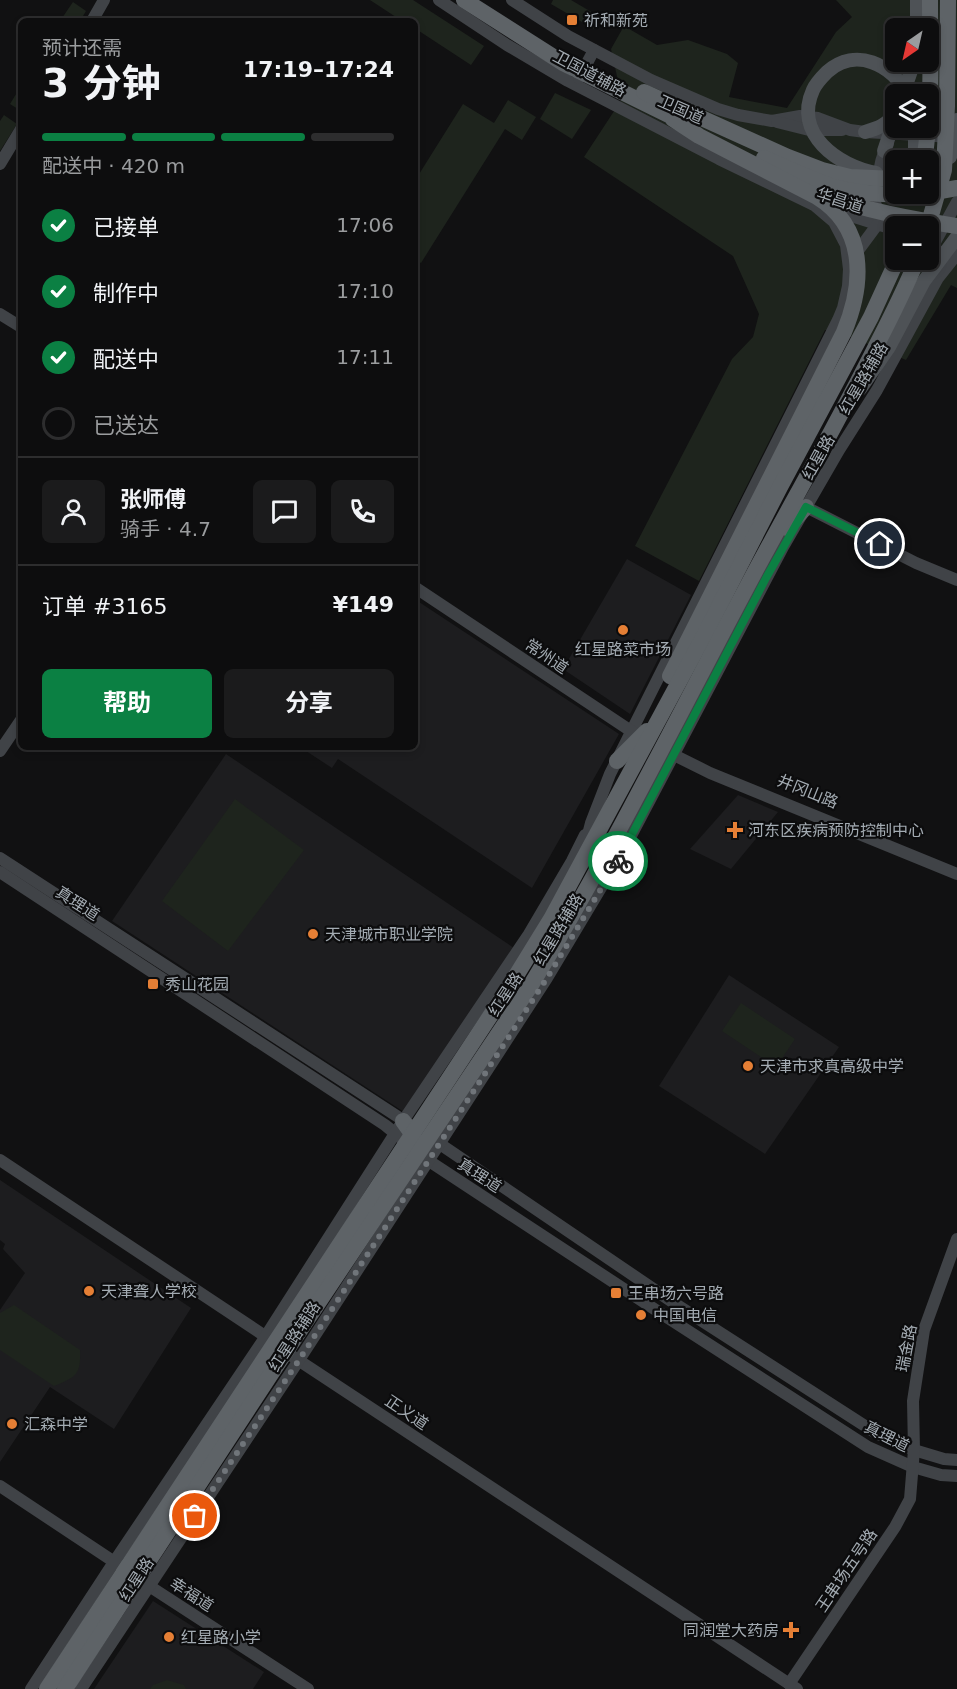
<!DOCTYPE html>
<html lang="zh">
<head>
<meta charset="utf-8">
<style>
  :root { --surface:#0d0d0e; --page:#1b1b1c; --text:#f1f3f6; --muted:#9a9c9e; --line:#2d2d2e; --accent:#0b8043 }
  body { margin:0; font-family:"DejaVu Sans","Noto Sans SC",sans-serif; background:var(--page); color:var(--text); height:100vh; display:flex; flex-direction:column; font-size:22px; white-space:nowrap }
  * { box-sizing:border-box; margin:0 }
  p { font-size:20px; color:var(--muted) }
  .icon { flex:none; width:33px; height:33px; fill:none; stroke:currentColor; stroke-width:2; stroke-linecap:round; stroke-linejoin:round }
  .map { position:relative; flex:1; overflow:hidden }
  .details { position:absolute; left:18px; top:18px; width:400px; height:732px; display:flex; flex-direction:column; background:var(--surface); border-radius:9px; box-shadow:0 3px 9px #0003,0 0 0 2px var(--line) }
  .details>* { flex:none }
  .needle { width:39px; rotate:214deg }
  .controls { position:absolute; left:885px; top:18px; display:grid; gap:12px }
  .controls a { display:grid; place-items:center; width:54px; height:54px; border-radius:9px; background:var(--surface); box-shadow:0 3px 9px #0003,0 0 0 2px var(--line); font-size:30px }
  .pin { position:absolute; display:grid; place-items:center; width:51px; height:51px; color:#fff; margin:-26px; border:3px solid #fff; border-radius:50%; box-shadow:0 2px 6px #0007 }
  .courier { position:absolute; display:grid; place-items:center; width:60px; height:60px; margin:-30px; border:4px solid #0b8043; border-radius:50%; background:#fff; color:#222; box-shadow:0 2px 8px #0007 }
  .summary em { font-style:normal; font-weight:700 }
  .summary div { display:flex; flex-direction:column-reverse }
  .summary { display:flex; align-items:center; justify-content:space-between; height:102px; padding:0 24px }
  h1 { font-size:39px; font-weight:700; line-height:45px }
  .bar { display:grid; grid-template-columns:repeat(4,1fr); gap:9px 6px; align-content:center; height:72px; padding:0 24px }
  .bar i { height:8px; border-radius:4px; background:var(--line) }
  .bar .active { background:var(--accent) }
  .bar p { grid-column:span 4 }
  .line { display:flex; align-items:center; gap:15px; padding:0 24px; border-top:2px solid var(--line) }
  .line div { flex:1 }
  .round { display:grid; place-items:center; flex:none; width:63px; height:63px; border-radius:9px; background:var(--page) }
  ol { padding:0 24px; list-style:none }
  li { display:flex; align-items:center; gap:18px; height:66px }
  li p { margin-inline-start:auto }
  li .icon { padding:6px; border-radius:50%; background:var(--accent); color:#fff; stroke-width:4 }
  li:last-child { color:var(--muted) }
  li i { width:33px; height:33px; border:3px solid var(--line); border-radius:50% }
  .cta { display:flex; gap:12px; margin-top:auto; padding:12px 24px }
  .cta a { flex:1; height:69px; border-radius:9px; background:var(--accent); color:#fff; font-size:24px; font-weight:700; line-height:69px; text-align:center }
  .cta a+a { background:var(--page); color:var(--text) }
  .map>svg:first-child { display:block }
</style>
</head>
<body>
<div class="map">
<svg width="957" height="1689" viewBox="0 0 957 1689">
  <rect width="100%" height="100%" fill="#111112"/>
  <!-- built -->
  <g fill="#1d1d1f">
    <polygon points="627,559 691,595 630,714 563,669"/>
    <polygon points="416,600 619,734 532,888 338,759 332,768 300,747 416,747"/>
    <polygon points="226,754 514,948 404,1112 112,921"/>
    <polygon points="738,795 778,812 731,869 690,849"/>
    <polygon points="729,975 839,1047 765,1154 659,1086"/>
    <polygon points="0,1180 191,1308 114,1429 50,1387 0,1462 0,1310 25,1273 3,1249 5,1244 0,1240"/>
    <polygon points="153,1601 264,1672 253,1689 94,1689"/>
  </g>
  <!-- green -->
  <g fill="#1e241d" fill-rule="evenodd">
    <polygon points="370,0 413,0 484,46 471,65 416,29 416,21 402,21"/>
    <polygon points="553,0 571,0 600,17 594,29 551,4"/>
    <path d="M836,0H957V288L951,285L906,360L841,333L825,330L699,581L635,546L732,359L753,337L759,314L733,256L584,157L622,99L611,49L624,26L657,45L688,40L727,54L738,63L729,97L787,108L836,32L852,17ZM896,28H928V62H896ZM896,94H928V128H896ZM896,160H928V194H896ZM896,226H928V260H896Z"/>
    <polygon points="73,2 86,11 80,21 60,21"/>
    <polygon points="21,86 21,111 10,104"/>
    <polygon points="555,93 591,110 572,139 540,119"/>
    <polygon points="508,100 536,117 522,140 505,129 421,263 416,260 416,179 463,104 494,123"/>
    <polygon points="4,115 17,124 0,151 0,121"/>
    <polygon points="235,799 304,850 228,951 162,901"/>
    <polygon points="741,1003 795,1039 776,1067 722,1031"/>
    <path d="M14,1305L80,1350C81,1375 76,1377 54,1386L0,1350V1313Z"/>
    <polygon points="167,1680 184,1685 186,1689 150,1689 153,1685"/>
  </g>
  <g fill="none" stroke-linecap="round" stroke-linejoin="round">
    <!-- secondary -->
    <g stroke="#404347" stroke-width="12">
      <polyline points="439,0 507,45 568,81 719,159 814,205 834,222 846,245 849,269 848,286 843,308 838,320 610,774 591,823 585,846"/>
      <polyline points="512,0 568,36 651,80 718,109 738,115 772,121 800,116 818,118 850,130 865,132 953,137"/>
      <polyline points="92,21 104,0"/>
      <polyline points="579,78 594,50"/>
      <polyline points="777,122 809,130 842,130"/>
      <polyline points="0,164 21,129"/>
      <path d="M878,182C879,168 881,156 888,144"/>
      <polyline points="876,205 874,215 877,225"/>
      <polyline points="835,211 896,230"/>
      <polyline points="852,256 860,248 877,225"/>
      <polyline points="942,264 941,254 934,247 935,242 957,202"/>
      <polyline points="0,314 21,327"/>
      <polyline points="806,507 916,563 957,580"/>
      <polyline points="416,588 637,735"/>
      <polyline points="0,751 21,720"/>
      <polyline points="668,752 710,773 957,874"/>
      <polyline points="0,858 409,1124"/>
      <polyline points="0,872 385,1125 429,1161 665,1316 868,1447 913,1467 941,1475 957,1476"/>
      <polyline points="434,1140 674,1303 876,1433 914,1450 944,1459 957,1460"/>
      <polyline points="0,1160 271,1340"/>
      <polyline points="292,1356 797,1689"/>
      <polyline points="0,1486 119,1565"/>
      <polyline points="143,1582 308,1689"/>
      <polyline points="789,1684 895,1527 910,1499 914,1450 913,1401 924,1330 957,1239"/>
      <polyline points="31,1689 114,1562 262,1342 403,1121 529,934 572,861 585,835"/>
      <polyline points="81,1689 299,1360 547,978 623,851 783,547 839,450 877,390 938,278 957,254"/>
    </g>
    <!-- primary -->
    <g stroke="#4e5256" stroke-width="14">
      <polyline points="917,28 917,0"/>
      <polyline points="903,94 914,62"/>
      <path d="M865,132C879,128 887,125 896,112"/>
      <polyline points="884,151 896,115"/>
      <polyline points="950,157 957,120"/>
      <polyline points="915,160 915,128"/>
      <path d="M876,173C838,166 793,134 813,90C816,83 822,77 827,72C856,46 892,65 907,94"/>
      <polyline points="860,389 889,347 924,281 957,237"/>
    </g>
    <!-- highway -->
    <g stroke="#5e6367" stroke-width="16">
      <polyline points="464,0 563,63 683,122"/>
      <polyline points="644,92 788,157 822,170 850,177 896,179"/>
      <path d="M764,158C787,168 810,179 834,187C863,195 893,195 923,194"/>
      <path d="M924,160C933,108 930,53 930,0"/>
      <polyline points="929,193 957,188"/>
      <path d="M823,195C867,211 911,219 957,226"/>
      <polyline points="928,226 944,170 947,106 948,0"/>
      <polyline points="787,528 806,507"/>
      <path d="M670,676L844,332C864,284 867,228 817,197L699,136L673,119"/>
      <polyline points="617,761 647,731"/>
      <polyline points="403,1121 413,1135 415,1143"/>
      <polyline points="47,1689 506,992 551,919 706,632 780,487 871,317 897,260"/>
      <path d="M65,1689L286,1351L531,985C613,849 683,706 758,566C798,492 839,420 876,346C891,317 905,289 917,260"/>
    </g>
  </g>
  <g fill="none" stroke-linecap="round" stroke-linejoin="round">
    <!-- done -->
    <polyline stroke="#70757a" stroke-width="6" stroke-dasharray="0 10.8" points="195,1516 299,1360 547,978 618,861"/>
    <!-- route -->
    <polyline stroke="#0b8043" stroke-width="8" points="618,861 766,578 806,507 880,544"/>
  </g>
  <!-- markers -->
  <g fill="#e57f35" stroke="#0c0c0d" stroke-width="2">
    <rect x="566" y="14" width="12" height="12" rx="3"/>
    <circle cx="623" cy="630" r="6"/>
    <path d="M732 821h6v6h6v6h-6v6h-6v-6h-6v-6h6z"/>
    <circle cx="313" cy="934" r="6"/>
    <rect x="147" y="978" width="12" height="12" rx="3"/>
    <circle cx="748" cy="1066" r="6"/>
    <circle cx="89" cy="1291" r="6"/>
    <rect x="610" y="1287" width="12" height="12" rx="3"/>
    <circle cx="641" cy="1315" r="6"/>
    <circle cx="12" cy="1424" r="6"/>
    <path d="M788 1621h6v6h6v6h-6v6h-6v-6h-6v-6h6z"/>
    <circle cx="169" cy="1637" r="6"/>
  </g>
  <g text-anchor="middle" stroke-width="4.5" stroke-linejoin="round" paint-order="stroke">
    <!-- poi labels -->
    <g font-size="16" fill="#a3abb2" stroke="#0c0c0d" text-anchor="start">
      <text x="584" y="26">祈和新苑</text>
      <text x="623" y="655" text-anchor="middle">红星路菜市场</text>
      <text x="748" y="836">河东区疾病预防控制中心</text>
      <text x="325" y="940">天津城市职业学院</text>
      <text x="165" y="990">秀山花园</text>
      <text x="760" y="1072">天津市求真高级中学</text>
      <text x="101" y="1297">天津聋人学校</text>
      <text x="628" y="1299">王串场六号路</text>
      <text x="653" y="1321">中国电信</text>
      <text x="24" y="1430">汇森中学</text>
      <text x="779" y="1636" text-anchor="end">同润堂大药房</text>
      <text x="181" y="1643">红星路小学</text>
    </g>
    <!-- street labels -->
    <g font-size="16" fill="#a3abb2" stroke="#0c0c0d">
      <text transform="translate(590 73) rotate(28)" y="6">卫国道辅路</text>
      <text transform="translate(681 109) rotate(24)" y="6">卫国道</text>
      <text transform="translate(840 200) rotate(18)" y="6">华昌道</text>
      <text transform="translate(863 378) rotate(-60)" y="6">红星路辅路</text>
      <text transform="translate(818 457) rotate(-61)" y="6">红星路</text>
      <text transform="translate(547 656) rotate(34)" y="6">常州道</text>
      <text transform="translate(808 791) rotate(22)" y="6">井冈山路</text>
      <text transform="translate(78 903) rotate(33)" y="6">真理道</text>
      <text transform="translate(558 929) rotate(-59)" y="6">红星路辅路</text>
      <text transform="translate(505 994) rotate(-57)" y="6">红星路</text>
      <text transform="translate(480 1175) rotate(33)" y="6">真理道</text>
      <text transform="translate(294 1336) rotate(-57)" y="6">红星路辅路</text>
      <text transform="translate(906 1348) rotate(-79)" y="6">瑞金路</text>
      <text transform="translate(407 1412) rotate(34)" y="6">正义道</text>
      <text transform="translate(887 1436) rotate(27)" y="6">真理道</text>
      <text transform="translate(846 1570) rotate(-56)" y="6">王串场五号路</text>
      <text transform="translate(136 1579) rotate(-57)" y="6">红星路</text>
      <text transform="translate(192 1594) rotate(33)" y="6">幸福道</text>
    </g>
  </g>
</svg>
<div class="controls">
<a><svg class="needle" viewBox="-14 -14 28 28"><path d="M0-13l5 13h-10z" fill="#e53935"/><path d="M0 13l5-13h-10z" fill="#9a9c9e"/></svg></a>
<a><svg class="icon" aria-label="layers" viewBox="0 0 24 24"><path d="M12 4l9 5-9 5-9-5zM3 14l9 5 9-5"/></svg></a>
<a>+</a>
<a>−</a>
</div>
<div class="pin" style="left:195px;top:1516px;background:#ea580c"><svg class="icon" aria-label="bag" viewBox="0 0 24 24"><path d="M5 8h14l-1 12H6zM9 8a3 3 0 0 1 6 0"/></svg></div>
<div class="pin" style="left:880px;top:544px;background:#1f2937"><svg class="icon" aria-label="home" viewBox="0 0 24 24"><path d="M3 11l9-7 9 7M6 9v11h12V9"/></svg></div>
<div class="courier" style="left:618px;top:861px"><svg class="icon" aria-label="bike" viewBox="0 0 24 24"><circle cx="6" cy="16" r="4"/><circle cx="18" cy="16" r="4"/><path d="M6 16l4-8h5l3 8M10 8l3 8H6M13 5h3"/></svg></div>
<section class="details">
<div class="summary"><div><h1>3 分钟</h1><p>预计还需</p></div><em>17:19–17:24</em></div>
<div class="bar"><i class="active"></i><i class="active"></i><i class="active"></i><i></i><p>配送中 · 420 m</p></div>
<ol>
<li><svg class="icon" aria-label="check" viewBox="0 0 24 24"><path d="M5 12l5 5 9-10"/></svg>已接单<p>17:06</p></li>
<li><svg class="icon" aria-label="check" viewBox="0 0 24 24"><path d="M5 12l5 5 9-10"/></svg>制作中<p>17:10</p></li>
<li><svg class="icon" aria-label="check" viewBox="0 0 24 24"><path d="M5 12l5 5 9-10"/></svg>配送中<p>17:11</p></li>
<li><i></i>已送达</li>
</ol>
<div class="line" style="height:108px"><a class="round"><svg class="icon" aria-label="person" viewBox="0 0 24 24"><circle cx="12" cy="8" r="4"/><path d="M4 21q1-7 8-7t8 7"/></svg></a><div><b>张师傅</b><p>骑手 · 4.7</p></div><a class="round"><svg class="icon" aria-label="chat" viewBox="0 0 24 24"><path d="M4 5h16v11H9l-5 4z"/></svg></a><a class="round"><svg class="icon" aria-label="phone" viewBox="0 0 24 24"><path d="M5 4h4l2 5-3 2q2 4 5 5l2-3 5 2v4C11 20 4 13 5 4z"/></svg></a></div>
<div class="line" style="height:78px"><div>订单 #3165</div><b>¥149</b></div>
<div class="cta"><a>帮助</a><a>分享</a></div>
</section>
</div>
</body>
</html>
